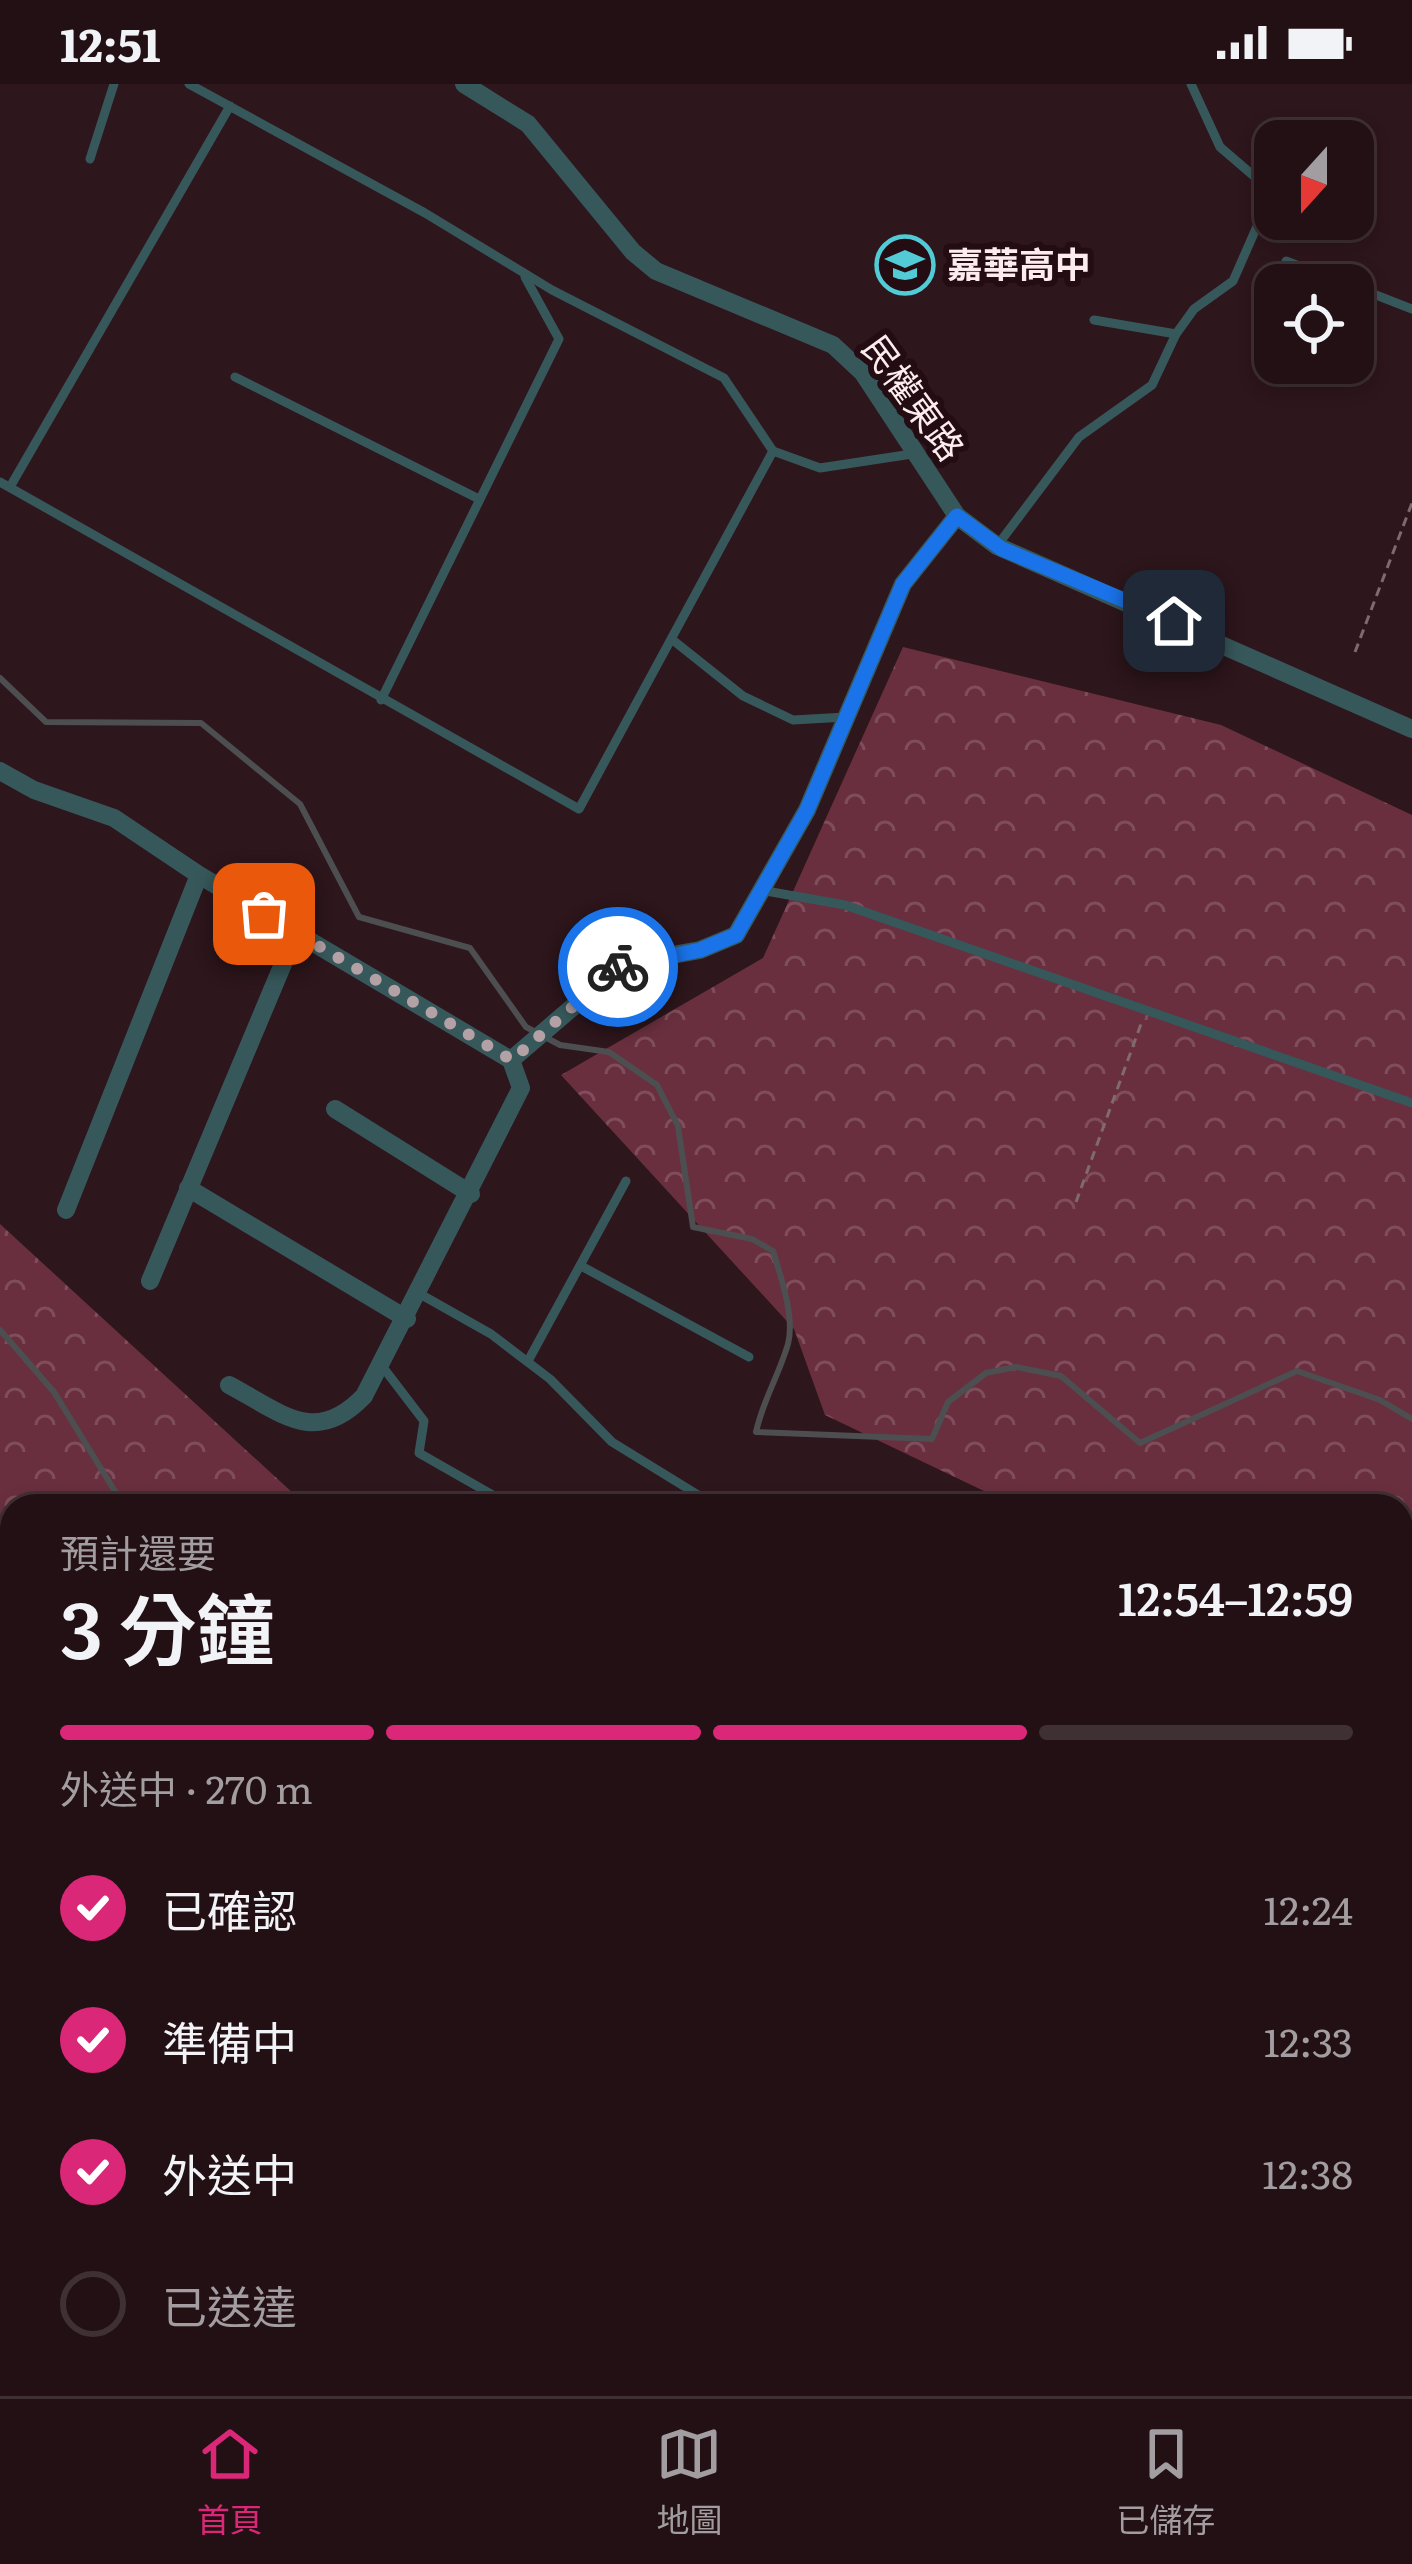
<!DOCTYPE html>
<html lang="zh-TW">
<head>
<meta charset="utf-8">
<style>
  :root { --surface:#221015; --page:#2e1e22; --text:#f1f3f6; --muted:#a29da0; --line:#3f3034; --accent:#db2777 }
  body { margin:0; font-family:Literata,"Noto Sans TC",serif; background:var(--page); color:var(--text); height:100vh; display:flex; flex-direction:column; font-size:45px; white-space:nowrap }
  * { box-sizing:border-box; margin:0 }
  p { font-size:39px; color:var(--muted) }
  .icon { flex:none; width:66px; height:66px; fill:none; stroke:currentColor; stroke-width:2; stroke-linecap:round; stroke-linejoin:round }
  .map { position:relative; flex:1; overflow:hidden }
  .drawer { position:absolute; left:0px; top:1410px; width:1413px; height:903px; display:flex; flex-direction:column; background:var(--surface); border-radius:36px 36px 0 0; box-shadow:0 6px 18px #0003,0 0 0 3px var(--line) }
  .drawer>* { flex:none }
  .needle { width:78px; rotate:201deg }
  .controls { position:absolute; left:1254px; top:36px; display:grid; gap:24px }
  .controls a { display:grid; place-items:center; width:120px; height:120px; border-radius:24px; background:var(--surface); box-shadow:0 6px 18px #0003,0 0 0 3px var(--line); font-size:60px }
  .pin { position:absolute; display:grid; place-items:center; width:102px; height:102px; color:#fff; margin:-51px; border-radius:24px; box-shadow:0 6px 18px #0006 }
  .courier { position:absolute; display:grid; place-items:center; width:120px; height:120px; margin:-60px; border:9px solid #1a73e8; border-radius:50%; background:#fff; color:#222; box-shadow:0 3px 15px #0007 }
  .overview em { font-style:normal; font-weight:600 }
  .overview div { display:flex; flex-direction:column-reverse }
  .overview { display:flex; align-items:center; justify-content:space-between; height:204px; padding:0 60px }
  h1 { font-size:78px; font-weight:600; line-height:90px }
  .bar { display:grid; grid-template-columns:repeat(4,1fr); gap:18px 12px; align-content:center; height:144px; padding:0 60px }
  .bar i { height:15px; border-radius:9px; background:var(--line) }
  .bar .on { background:var(--accent) }
  .bar p { grid-column:span 4 }
  ol { padding:0 60px; list-style:none }
  li { display:flex; align-items:center; gap:36px; height:132px }
  li p { margin-inline-start:auto }
  li .icon { padding:12px; border-radius:50%; background:var(--accent); color:#fff; stroke-width:4 }
  li:last-child { color:var(--muted) }
  li i { width:66px; height:66px; border:6px solid var(--line); border-radius:50% }
  .status { display:flex; justify-content:space-between; align-items:center; height:84px; padding:0 60px; background:var(--surface); direction:ltr }
  .status svg { height:33px; fill:currentColor }
  .tabs { display:flex; justify-content:space-around; align-items:center; height:168px; border-top:3px solid var(--line); background:var(--surface); font-size:33px; color:var(--muted) }
  .tabs a { display:grid; justify-items:center; gap:6px }
  .tabs .on { color:var(--accent) }
  .map>svg:first-child { display:block }
</style>
</head>
<body>
<div class="status"><b>12:51</b><svg viewBox="0 0 49 12"><path d="M0 12V9h3v3zM5 12V6h3v6zM10 12V3h3v9zM15 12V0h3v12zM26 1h20v11H26zM47 4h2v5h-2z"/></svg></div>
<div class="map">
<svg width="1412" height="2312" viewBox="0 0 1412 2312">
  <defs>
    <pattern id="forest-crowns" width="20" height="18" patternUnits="userSpaceOnUse" patternTransform="scale(3)"><rect width="20" height="18" fill="#692f3f"/><path d="M2 6a3 3 0 1 1 6 0M12 15a3 3 0 1 1 6 0" fill="none" stroke="#7f4d5b"/></pattern>
  </defs>
  <rect width="100%" height="100%" fill="#2d161c"/>
  <!-- forest -->
  <g fill="url(#forest-crowns)">
    <polygon points="903,563 1221,641 1412,731 1412,1686 1401,1683 1401,1422 1006,1422 1007,1418 825,1331 794,1245 561,991 763,874"/>
    <polygon points="0,1140 307,1422 12,1422 12,2134 0,2118"/>
    <polygon points="1401,1869 1412,1872 1412,2312 312,2312 310,2307 235,2301 1401,2301"/>
  </g>
  <g fill="none" stroke-linecap="round" stroke-linejoin="round">
    <!-- stream -->
    <g stroke="#4d4e50" stroke-width="6">
      <path d="M0,594L46,638L201,639L300,720L359,833L470,864L526,943L560,961L609,968L657,1001L678,1042L693,1143L752,1155L773,1167C781,1193 795,1234 788,1260C779,1291 763,1316 756,1348L932,1355L948,1318L986,1289L1016,1283L1061,1292L1140,1359L1297,1287L1380,1316L1412,1335"/>
      <polyline points="0,1246 54,1308 124,1422"/>
      <polyline points="344,2301 408,2311 420,2301"/>
      <polyline points="822,2301 832,2312"/>
    </g>
    <!-- path -->
    <g stroke="#7e6a6f" stroke-width="3" stroke-dasharray="9 6" stroke-linecap="butt">
      <polyline points="1355,568 1412,419"/>
      <polyline points="1076,1118 1141,940"/>
      <polyline points="1401,1673 1412,1671"/>
      <polyline points="287,2301 290,2312"/>
    </g>
    <!-- lane -->
    <g stroke="#37585b" stroke-width="9">
      <polyline points="189,0 425,129 552,206 724,294 773,367 820,384 912,370"/>
      <polyline points="90,75 114,0"/>
      <polyline points="1286,177 1349,201"/>
      <polyline points="1353,202 1412,225"/>
      <polyline points="1094,236 1176,250"/>
      <polyline points="235,293 477,414"/>
      <polyline points="0,398 579,725 773,367"/>
      <polyline points="10,403 230,22"/>
      <polyline points="997,462 1079,353 1152,301 1176,250 1194,225 1233,197 1269,115 1269,105 1220,63 1191,0"/>
      <polyline points="674,557 743,612 793,636 846,633"/>
      <polyline points="381,616 559,255 525,193"/>
      <polyline points="766,807 845,821 1412,1019"/>
      <polyline points="583,1183 749,1273"/>
      <polyline points="420,1210 491,1250 550,1295 612,1358 716,1422"/>
      <polyline points="528,1277 626,1097"/>
      <polyline points="382,1282 424,1337 419,1369 512,1422"/>
      <polyline points="0,2144 12,2161"/>
      <polyline points="0,2217 12,2221"/>
      <polyline points="1401,2235 1412,2233"/>
      <polyline points="56,2301 59,2312"/>
      <polyline points="1043,2312 1047,2301"/>
    </g>
    <!-- street -->
    <g stroke="#37585b" stroke-width="18">
      <polyline points="464,0 528,40 633,168 656,187 833,261 863,289 957,432 997,462 1412,645"/>
      <polyline points="0,687 34,706 114,734 199,791 511,976 623,880 700,866 736,851 807,726 903,500 957,432"/>
      <polyline points="335,1025 471,1110"/>
      <polyline points="188,1104 407,1235"/>
      <polyline points="66,1126 199,791"/>
      <polyline points="150,1197 296,849"/>
      <path d="M229,1301C282,1329 315,1363 364,1312L521,1004L511,976"/>
    </g>
  </g>
  <g fill="none" stroke-linecap="round" stroke-linejoin="round">
    <!-- done -->
    <polyline stroke="#b4a1a5" stroke-width="12" stroke-dasharray="0 21.6" points="264,830 512,976 618,883"/>
    <!-- route -->
    <polyline stroke="#1a73e8" stroke-width="15" points="618,883 700,866 736,851 807,726 903,500 957,432 1002,465 1174,537"/>
  </g>
  <!-- icons -->
  <defs>
    <g id="school-ring" transform="scale(3)"><circle r="9.5" fill="#230d13" stroke="#52cbd7" stroke-width="1.5"/><path d="M0-5L7-2L0 1L-7-2ZM-4 1L0 2.5L4 1V4Q0 6-4 4Z" fill="#52cbd7"/></g>
  </defs>
  <g fill-rule="evenodd">
    <use href="#school-ring" x="905" y="181"/>
  </g>
  <g text-anchor="middle" stroke-width="12" stroke-linejoin="round" paint-order="stroke">
    <!-- poi labels -->
    <g font-size="36" font-weight="bold" fill="#fdecef" stroke="#230d13" text-anchor="start">
      <text x="947" y="194">嘉華高中</text>
    </g>
    <!-- street labels -->
    <g font-size="36" fill="#fdecef" stroke="#230d13">
      <text transform="translate(913 314) rotate(54)" y="13">民權東路</text>
    </g>
  </g>
</svg>
<div class="controls">
<a><svg class="needle" viewBox="-14 -14 28 28"><path d="M0-13l5 13h-10z" fill="#e53935"/><path d="M0 13l5-13h-10z" fill="#a29da0"/></svg></a>
<a><svg class="icon" aria-label="locate" viewBox="0 0 24 24"><circle cx="12" cy="12" r="6"/><path d="M12 2v4M12 18v4M2 12h4M18 12h4"/></svg></a>
</div>
<div class="pin" style="left:264px;top:830px;background:#ea580c"><svg class="icon" aria-label="bag" viewBox="0 0 24 24"><path d="M5 8h14l-1 12H6zM9 8a3 3 0 0 1 6 0"/></svg></div>
<div class="pin" style="left:1174px;top:537px;background:#1f2937"><svg class="icon" aria-label="home" viewBox="0 0 24 24"><path d="M3 11l9-7 9 7M6 9v11h12V9"/></svg></div>
<div class="courier" style="left:618px;top:883px"><svg class="icon" aria-label="bike" viewBox="0 0 24 24"><circle cx="6" cy="16" r="4"/><circle cx="18" cy="16" r="4"/><path d="M6 16l4-8h5l3 8M10 8l3 8H6M13 5h3"/></svg></div>
<section class="drawer">
<div class="overview"><div><h1>3 分鐘</h1><p>預計還要</p></div><em>12:54–12:59</em></div>
<div class="bar"><i class="on"></i><i class="on"></i><i class="on"></i><i></i><p>外送中 · 270 m</p></div>
<ol>
<li><svg class="icon" aria-label="check" viewBox="0 0 24 24"><path d="M5 12l5 5 9-10"/></svg>已確認<p>12:24</p></li>
<li><svg class="icon" aria-label="check" viewBox="0 0 24 24"><path d="M5 12l5 5 9-10"/></svg>準備中<p>12:33</p></li>
<li><svg class="icon" aria-label="check" viewBox="0 0 24 24"><path d="M5 12l5 5 9-10"/></svg>外送中<p>12:38</p></li>
<li><i></i>已送達</li>
</ol>
</section>
</div>
<nav class="tabs">
<a class="on"><svg class="icon" aria-label="home" viewBox="0 0 24 24"><path d="M3 11l9-7 9 7M6 9v11h12V9"/></svg>首頁</a>
<a><svg class="icon" aria-label="map" viewBox="0 0 24 24"><path d="M3 6l6-2 6 2 6-2v14l-6 2-6-2-6 2zM9 4v14M15 6v14"/></svg>地圖</a>
<a><svg class="icon" aria-label="saved" viewBox="0 0 24 24"><path d="M7 4h10v16l-5-4-5 4z"/></svg>已儲存</a>
</nav>
</body>
</html>
